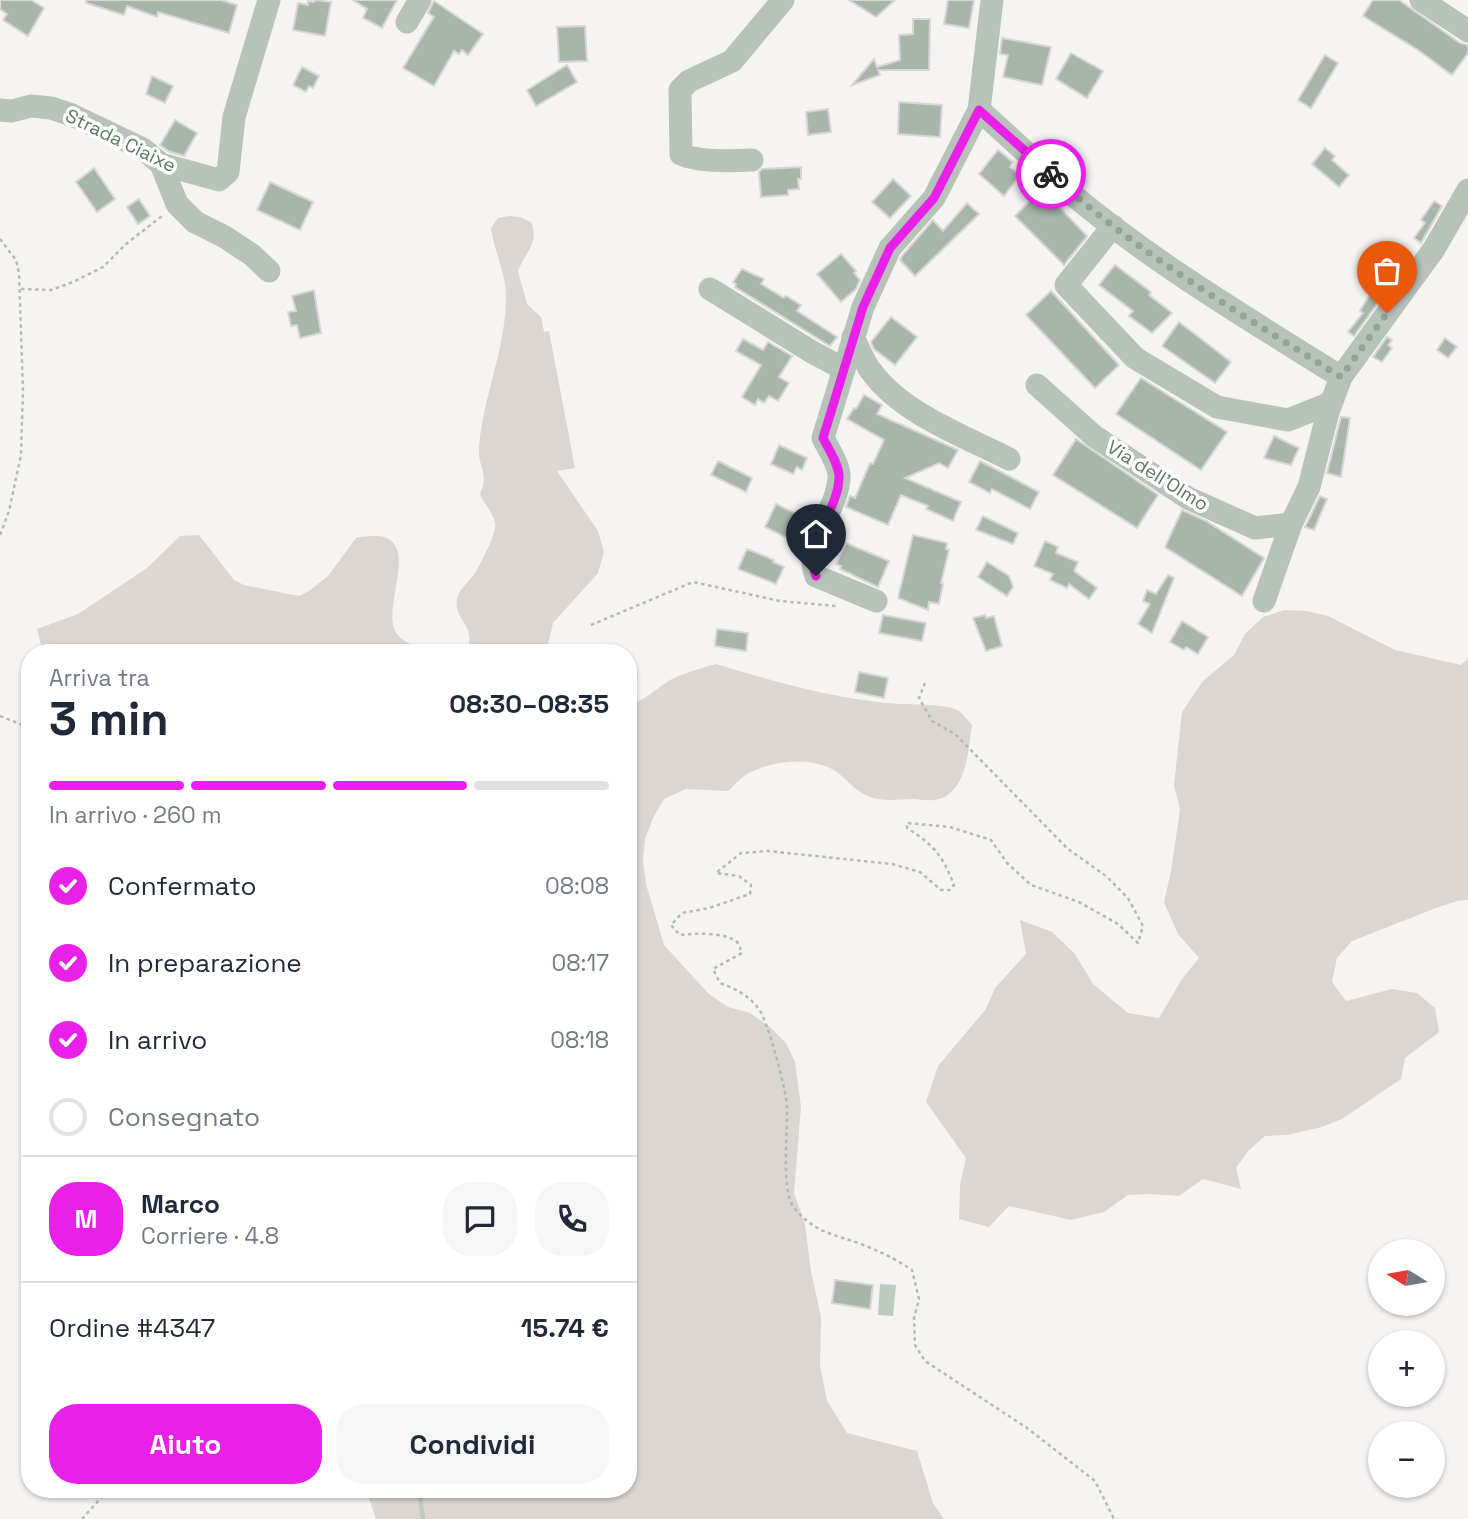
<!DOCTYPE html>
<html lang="it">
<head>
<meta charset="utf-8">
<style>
  :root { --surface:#fff; --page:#f6f6f7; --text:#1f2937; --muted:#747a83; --line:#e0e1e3; --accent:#e920e7 }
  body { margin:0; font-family:"Space Grotesk",sans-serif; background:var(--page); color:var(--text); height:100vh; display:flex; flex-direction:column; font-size:26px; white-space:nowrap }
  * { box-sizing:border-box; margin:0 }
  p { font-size:23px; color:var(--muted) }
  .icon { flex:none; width:38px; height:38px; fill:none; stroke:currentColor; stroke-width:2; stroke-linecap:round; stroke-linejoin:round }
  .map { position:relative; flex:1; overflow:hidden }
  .details { position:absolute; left:21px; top:644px; width:616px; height:854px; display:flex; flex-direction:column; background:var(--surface); border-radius:28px; box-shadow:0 2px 5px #0004 }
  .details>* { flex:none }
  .needle { width:46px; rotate:281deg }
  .buttons { position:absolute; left:1368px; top:1239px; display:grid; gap:14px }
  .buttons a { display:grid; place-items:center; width:77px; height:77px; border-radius:50%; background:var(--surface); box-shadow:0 2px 5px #0004; font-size:35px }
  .pin { position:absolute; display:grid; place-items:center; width:60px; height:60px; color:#fff; margin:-72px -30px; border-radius:50% 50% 50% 0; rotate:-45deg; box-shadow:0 0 7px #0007 }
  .pin .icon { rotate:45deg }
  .courier { position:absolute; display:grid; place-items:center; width:70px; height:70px; margin:-35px; border:5px solid #e920e7; border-radius:50%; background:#fff; color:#222; box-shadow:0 2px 9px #0007 }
  .overview em { font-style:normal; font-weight:700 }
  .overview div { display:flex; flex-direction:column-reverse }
  .overview { display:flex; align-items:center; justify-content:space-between; height:119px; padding:0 28px }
  h1 { font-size:46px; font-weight:700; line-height:52px }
  .bar { display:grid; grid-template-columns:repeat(4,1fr); gap:10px 7px; align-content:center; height:84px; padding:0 28px }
  .bar i { height:9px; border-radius:5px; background:var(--line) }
  .bar .selected { background:var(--accent) }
  .bar p { grid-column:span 4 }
  .line { display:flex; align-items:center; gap:18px; padding:0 28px; border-top:2px solid var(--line) }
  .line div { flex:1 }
  .round { display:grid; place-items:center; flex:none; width:74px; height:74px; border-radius:28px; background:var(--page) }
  ol { padding:0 28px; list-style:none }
  li { display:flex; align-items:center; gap:21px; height:77px }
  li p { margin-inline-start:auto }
  li .icon { padding:7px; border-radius:50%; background:var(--accent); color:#fff; stroke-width:4 }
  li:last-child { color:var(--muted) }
  li i { width:38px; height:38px; border:4px solid var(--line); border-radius:50% }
  .primary-button { display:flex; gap:14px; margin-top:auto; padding:14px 28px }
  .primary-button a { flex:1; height:80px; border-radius:28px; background:var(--accent); color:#fff; font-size:28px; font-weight:700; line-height:80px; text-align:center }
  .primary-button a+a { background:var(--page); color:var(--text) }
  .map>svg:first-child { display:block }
</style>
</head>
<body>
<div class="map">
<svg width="1468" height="1519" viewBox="0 0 1468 1519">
  <rect width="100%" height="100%" fill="#f6f3f3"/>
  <!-- green -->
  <g fill="#dbd6d2">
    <path d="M509,216L520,217L531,222C540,243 525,252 518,271L527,304L541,317L544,332L549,331L575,468L557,471L598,531L604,552L598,573L553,623L548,644L552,653H43L37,629L78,614L147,568L180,536L199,535L234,580L244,585L299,596L309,591L328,576L357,537C363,537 372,535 379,536C422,542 379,610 397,634C402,641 413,645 420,649L432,646L467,650C477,624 453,620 457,599C459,588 473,579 478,568C483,558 497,533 495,523C493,512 484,504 480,494C490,474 477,466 479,447C483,397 506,348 506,297C506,273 494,251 491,228L498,218Z"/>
    <polygon points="1284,610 1307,611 1328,616 1395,650 1461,665 1468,658 1468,900 1457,901 1436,908 1352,941 1337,958 1332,982 1346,1001 1392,989 1417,993 1435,1008 1439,1032 1405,1058 1401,1079 1342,1119 1322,1127 1287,1135 1265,1136 1249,1150 1236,1168 1241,1189 1203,1179 1179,1196 1150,1194 1128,1195 1104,1212 1071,1220 1009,1206 989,1227 959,1219 960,1184 966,1158 926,1102 938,1066 986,1009 995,988 1026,954 1020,920 1052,932 1075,954 1093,984 1128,1013 1159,1018 1182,979 1199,958 1178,934 1164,902 1171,871 1180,810 1174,785 1182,712 1203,681 1234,655 1245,634 1263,617"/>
    <path d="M716,664C772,681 828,697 886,703C902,705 944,703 957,710C962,712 968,721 972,725C968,750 967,796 934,800C928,801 920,799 913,799C899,799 885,802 870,797C855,792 846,777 832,769C807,756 768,761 744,776C739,780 734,786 728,791L686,789L664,799L653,818L645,839L643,860L646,884L664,945L709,994L728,1007L750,1013L770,1027L786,1043L795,1062L801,1107L794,1193L805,1225L811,1271L821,1317L820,1365L827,1401L847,1433L917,1451L933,1503L944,1519H376L366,1489H628V704C642,704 659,686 672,679C687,672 701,668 716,664Z"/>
  </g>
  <!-- water -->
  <polygon fill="#bbcbbc" points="880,1284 896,1285 893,1316 878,1315"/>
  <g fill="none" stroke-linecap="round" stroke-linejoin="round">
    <!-- stream -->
    <g stroke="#bbcbbc" stroke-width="4.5">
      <polyline points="339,653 339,648"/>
      <polyline points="419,1489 423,1519"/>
    </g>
  </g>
  <!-- building -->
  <g fill="#a8b6aa" stroke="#d8d5d6" stroke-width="2">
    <polygon points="0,0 31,0 44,8 28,36 3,20 7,14 0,9"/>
    <polygon points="86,0 221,0 237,5 229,33 158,12 157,17 127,6 124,15 86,3"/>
    <polygon points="315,0 331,2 325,36 293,30 298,3 308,5 308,1 314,2"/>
    <polygon points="353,0 397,0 382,28 363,18 367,9"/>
    <polygon points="849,0 895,0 876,17"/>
    <polygon points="948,0 974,0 969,28 944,24"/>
    <polygon points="1373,0 1399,0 1460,43 1468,45 1468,53 1452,75 1418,50 1363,16"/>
    <polygon points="434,1 483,34 468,55 462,50 459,54 454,51 434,86 403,68 434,17 428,13"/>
    <polygon points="913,19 930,19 929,70 878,70 880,75 852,85 874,59 877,67 900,60 899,35 913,34"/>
    <polygon points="585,26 587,61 559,62 557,27"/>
    <polygon points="1002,38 1051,47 1042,85 1003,77 1008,55 1000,54"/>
    <polygon points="1071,53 1103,71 1087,98 1056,79"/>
    <polygon points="1325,55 1338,63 1311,108 1298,100"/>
    <polygon points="567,65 577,82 536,106 527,90"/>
    <polygon points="302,67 319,76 313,88 309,86 306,92 293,85"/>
    <polygon points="152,76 173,86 165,103 146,94"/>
    <polygon points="899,102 942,105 940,137 898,134"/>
    <polygon points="828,109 831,132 808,135 806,112"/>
    <polygon points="175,120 197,133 184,156 168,151 160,145"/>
    <polygon points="1325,148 1335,156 1332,160 1349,175 1339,187 1312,164"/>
    <polygon points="998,150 1013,162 1010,167 1020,175 1004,196 979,174"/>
    <polygon points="801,167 801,179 798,179 799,189 788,190 788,195 761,197 759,172 762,169"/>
    <polygon points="94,168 115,199 97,212 76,182"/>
    <polygon points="893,179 911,196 890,218 872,202"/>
    <polygon points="270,182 313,202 300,230 257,210"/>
    <polygon points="1042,189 1087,236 1064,265 1015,216"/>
    <polygon points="139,199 150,216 138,224 127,207"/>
    <polygon points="1434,201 1442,206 1421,243 1414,238 1425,223 1421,220"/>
    <polygon points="967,203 979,214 915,276 900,260 902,256 933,220 943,231"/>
    <polygon points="841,254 856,271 854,273 860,280 856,289 841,302 817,274"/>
    <polygon points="1115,265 1151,292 1149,295 1172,313 1152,333 1129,316 1133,311 1099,285"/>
    <polygon points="742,269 764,279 761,284 784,298 786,296 801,305 797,311 837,337 830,346 735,287 736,284 733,282"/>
    <polygon points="314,290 321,333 300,338 297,325 291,326 288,312 296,311 292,296"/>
    <polygon points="1051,291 1119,365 1095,388 1026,315"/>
    <polygon points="1372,291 1382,297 1354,336 1348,332 1363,313 1360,311"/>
    <polygon points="891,317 917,337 895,365 874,349 871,342"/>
    <polygon points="1179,322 1231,362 1215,383 1162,346"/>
    <polygon points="1387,337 1392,340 1388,345 1392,348 1382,362 1373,357"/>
    <polygon points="1445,338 1457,347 1448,358 1437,350"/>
    <polygon points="743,339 763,350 768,342 792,356 779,377 789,383 778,401 769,396 764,403 758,399 755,405 742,397 761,365 736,351"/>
    <polygon points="1141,378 1227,432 1201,470 1116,414"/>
    <polygon points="864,395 882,405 877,414 958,450 948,468 939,463 905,478 961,502 953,521 926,509 928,506 901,495 888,525 846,507 850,496 855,498 870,463 873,464 884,440 847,419 854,408 856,409"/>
    <polygon points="1341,417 1350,418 1341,477 1327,473"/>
    <polygon points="1274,436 1299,448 1291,465 1264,458"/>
    <polygon points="1076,439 1158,495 1137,528 1053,475"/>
    <polygon points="779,445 807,458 802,470 797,467 793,474 771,464"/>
    <polygon points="718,461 752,478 746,492 711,475"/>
    <polygon points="980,461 1039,492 1030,509 992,489 990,493 969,482"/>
    <polygon points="1320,496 1327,499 1314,530 1305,527"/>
    <polygon points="776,504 809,520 802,535 795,531 791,540 765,527"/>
    <polygon points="1182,510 1206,521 1264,558 1242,596 1165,547"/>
    <polygon points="983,516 1018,533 1013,544 976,530"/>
    <polygon points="913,535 947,543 946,549 949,550 941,583 943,584 939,604 929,602 928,610 898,598"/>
    <polygon points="1045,541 1058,547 1056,553 1078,562 1074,571 1097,588 1089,599 1069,584 1067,588 1050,580 1053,574 1034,566"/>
    <polygon points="846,543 889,561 878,587 840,569 841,566 836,564"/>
    <polygon points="747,549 774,560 773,562 784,567 776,584 738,569"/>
    <polygon points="987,562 1009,576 1013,587 1007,596 978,577"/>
    <polygon points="1168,575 1174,578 1152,633 1138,624 1150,604 1143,601 1147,590 1156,594"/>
    <polygon points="883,615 926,623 922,641 879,633"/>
    <polygon points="985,615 986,618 994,616 1002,646 986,651 973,618"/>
    <polygon points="1182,621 1208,637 1198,654 1186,647 1184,650 1170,642"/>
    <polygon points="717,629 748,633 746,651 715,646"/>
    <polygon points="859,672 888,678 884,698 855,692"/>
    <polygon points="835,1280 873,1285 870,1309 832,1303"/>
  </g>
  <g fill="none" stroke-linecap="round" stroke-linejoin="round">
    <!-- path -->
    <g stroke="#b2bab4" stroke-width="2.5" stroke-dasharray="3.5 3.5" stroke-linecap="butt">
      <polyline points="0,239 16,260 19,273 23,390 21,455 9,511 0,535"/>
      <polyline points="21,289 51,290 73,282 103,267 126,244 162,216"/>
      <polyline points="591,625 693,582 780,601 836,606"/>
      <path d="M925,683L919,698L932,721L955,734L1068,849L1106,876L1128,898L1143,926L1138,943L1118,924L1079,902L1031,885L1007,863L991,840L950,827L907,823V828C935,846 942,855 954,885L950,890H941L920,872L892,864L768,851L741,853L716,873L739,876L751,885L750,894L709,908L682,913L671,925L680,935C694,933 726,932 737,942C740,945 740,949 742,953L713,969L720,983C736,989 748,995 759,1009C768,1022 786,1089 787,1106C788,1129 781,1188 793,1206C812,1232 833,1234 861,1244C879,1251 896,1259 912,1270L919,1299L914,1318L915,1345L925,1361L1027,1428L1095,1481L1114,1519"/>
      <polyline points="0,716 30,728"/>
      <path d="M30,985C21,1004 18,1013 30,1032"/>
      <polyline points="82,1519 109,1489"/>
    </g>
    <!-- minor -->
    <g stroke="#b7c2b9" stroke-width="23">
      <polyline points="1421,0 1468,31"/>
      <polyline points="407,22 420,0"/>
      <polyline points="0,110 12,111 31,106 51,108 72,115 143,149 161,164 219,180 228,172 234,117 269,0"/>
      <path d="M979,110C1011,138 1042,168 1074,196C1157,265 1250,320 1341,377"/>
      <path d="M752,160C733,161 697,162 681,154L680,90L689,81L732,61L783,0"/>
      <polyline points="161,164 177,204 195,222 225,237 252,255 269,271"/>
      <polyline points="1113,226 1066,285 1135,358 1217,407 1288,420 1331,403"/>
      <polyline points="710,289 812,352 844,369"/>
      <path d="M853,337C859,348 863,361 871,371C901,413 964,436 1009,459"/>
      <polyline points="1037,385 1094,436 1188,498 1255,528 1291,524 1309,487 1328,412 1341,377 1434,249 1468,190"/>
      <path d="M876,601L816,576C802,541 837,513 839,478C840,466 828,448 823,438L863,307L890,248L934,198L979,110L992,0"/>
      <polyline points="1264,601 1291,524"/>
    </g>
  </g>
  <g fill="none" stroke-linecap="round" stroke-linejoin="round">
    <!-- done -->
    <path stroke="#92a495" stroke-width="7" stroke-dasharray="0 12.6" d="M1051,174C1138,254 1241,314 1341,377L1387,313"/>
    <!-- route -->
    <path stroke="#e920e7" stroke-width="9" d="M816,576C802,541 838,513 839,478C840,466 828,448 823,438L863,307L890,248L934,198L979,110L1051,174"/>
  </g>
  <g text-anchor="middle" stroke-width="7" stroke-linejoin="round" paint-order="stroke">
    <!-- street labels -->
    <g font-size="19" fill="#5c7962" stroke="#fff">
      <text transform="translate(121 140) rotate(26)" y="7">Strada Ciaixe</text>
      <text transform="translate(1158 475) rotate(32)" y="7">Via dell'Olmo</text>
    </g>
  </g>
</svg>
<div class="buttons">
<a><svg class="needle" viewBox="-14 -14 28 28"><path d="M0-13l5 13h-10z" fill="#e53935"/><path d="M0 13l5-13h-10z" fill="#747a83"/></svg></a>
<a>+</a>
<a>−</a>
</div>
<div class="pin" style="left:1387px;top:313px;background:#ea580c"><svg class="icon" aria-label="bag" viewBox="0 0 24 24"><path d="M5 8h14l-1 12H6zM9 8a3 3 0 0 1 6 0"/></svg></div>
<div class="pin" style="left:816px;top:576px;background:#1f2937"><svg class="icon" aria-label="home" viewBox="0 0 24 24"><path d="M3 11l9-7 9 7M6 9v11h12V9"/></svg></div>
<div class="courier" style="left:1051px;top:174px"><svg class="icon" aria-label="bike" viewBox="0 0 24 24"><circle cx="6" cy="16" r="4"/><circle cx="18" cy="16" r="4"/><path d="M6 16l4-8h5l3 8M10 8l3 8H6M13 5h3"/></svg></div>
<section class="details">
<div class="overview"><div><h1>3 min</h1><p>Arriva tra</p></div><em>08:30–08:35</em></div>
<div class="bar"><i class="selected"></i><i class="selected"></i><i class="selected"></i><i></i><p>In arrivo · 260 m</p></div>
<ol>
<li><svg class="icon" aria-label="check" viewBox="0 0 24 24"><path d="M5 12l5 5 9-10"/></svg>Confermato<p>08:08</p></li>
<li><svg class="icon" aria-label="check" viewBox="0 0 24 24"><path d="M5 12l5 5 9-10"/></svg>In preparazione<p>08:17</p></li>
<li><svg class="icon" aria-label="check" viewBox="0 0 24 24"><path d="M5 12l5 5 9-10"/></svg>In arrivo<p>08:18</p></li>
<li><i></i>Consegnato</li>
</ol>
<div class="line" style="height:126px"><b class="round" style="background:var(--accent);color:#fff">M</b><div><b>Marco</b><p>Corriere · 4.8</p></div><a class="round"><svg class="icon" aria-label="chat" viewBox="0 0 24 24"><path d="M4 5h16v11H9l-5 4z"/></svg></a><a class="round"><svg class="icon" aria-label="phone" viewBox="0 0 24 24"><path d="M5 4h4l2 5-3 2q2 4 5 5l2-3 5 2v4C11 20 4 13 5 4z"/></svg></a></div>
<div class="line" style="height:91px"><div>Ordine #4347</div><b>15.74 €</b></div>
<div class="primary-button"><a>Aiuto</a><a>Condividi</a></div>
</section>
</div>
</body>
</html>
